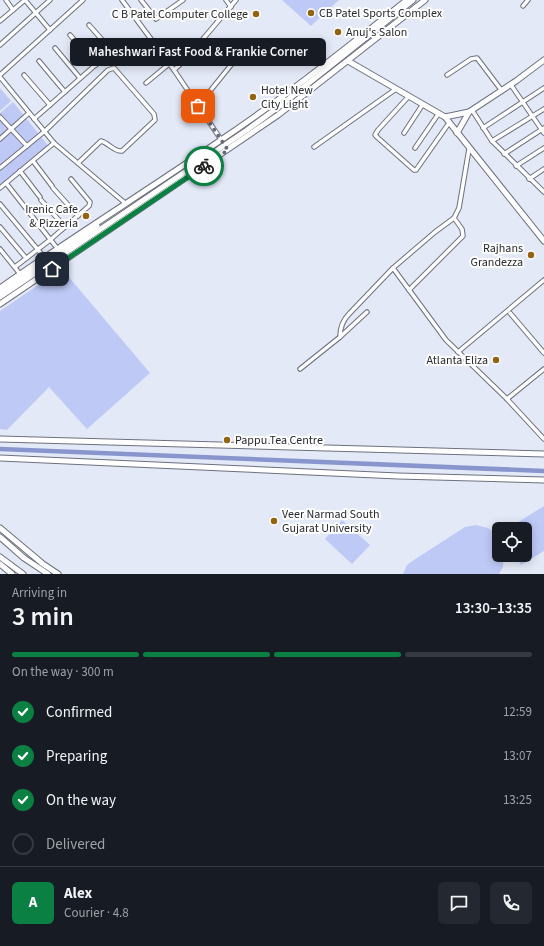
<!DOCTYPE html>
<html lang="en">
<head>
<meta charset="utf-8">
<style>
  :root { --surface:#171b24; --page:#242831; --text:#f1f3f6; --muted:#9ea1a6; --line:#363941; --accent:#0b8043 }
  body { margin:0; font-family:"Source Sans 3",sans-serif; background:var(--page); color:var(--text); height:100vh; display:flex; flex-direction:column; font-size:15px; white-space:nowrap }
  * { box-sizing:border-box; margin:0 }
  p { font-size:13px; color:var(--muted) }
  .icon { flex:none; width:22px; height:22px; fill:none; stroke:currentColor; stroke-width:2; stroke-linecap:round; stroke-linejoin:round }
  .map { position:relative; height:574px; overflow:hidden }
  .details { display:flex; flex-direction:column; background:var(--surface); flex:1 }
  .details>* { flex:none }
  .buttons { position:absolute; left:492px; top:522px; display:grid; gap:8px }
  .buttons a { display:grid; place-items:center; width:40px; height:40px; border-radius:6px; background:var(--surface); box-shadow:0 2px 10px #0003; font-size:20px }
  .pin { position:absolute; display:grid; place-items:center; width:34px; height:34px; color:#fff; margin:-17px; border-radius:8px; box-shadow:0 2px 6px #0006 }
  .courier { position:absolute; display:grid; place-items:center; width:40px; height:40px; margin:-20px; border:3px solid #0b8043; border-radius:50%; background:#fff; color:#222; box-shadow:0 1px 5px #0007 }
  .bubble { position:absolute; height:28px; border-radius:6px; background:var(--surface); box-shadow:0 2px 10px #0003; font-size:13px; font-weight:600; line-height:28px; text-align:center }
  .overview em { font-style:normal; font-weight:600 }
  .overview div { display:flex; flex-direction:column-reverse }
  .overview { display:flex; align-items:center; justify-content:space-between; height:68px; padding:0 12px }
  h1 { font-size:26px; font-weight:600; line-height:30px }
  .bar { display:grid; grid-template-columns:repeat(4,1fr); gap:6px 4px; align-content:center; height:48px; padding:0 12px }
  .bar i { height:5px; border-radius:3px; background:var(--line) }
  .bar .selected { background:var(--accent) }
  .bar p { grid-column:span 4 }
  .line { display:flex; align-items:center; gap:10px; padding:0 12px; border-top:1px solid var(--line) }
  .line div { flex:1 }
  .round { display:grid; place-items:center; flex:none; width:42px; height:42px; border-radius:6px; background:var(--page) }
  ol { padding:0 12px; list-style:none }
  li { display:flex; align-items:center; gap:12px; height:44px }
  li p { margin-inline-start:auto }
  li .icon { padding:4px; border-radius:50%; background:var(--accent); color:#fff; stroke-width:4 }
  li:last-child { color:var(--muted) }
  li i { width:22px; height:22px; border:2px solid var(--line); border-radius:50% }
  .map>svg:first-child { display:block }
</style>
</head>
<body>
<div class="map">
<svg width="544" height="574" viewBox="0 0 544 574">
  <rect width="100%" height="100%" fill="#e4e9f8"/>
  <!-- green -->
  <g fill="#bec9f6">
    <polygon points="282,0 339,0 311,26"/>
    <polygon points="0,88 11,101 0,111"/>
    <polygon points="13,102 50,148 0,188 0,113"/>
    <polygon points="62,269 150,373 87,429 49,387 7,430 0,429 0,311"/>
    <polygon points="544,506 544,551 521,565 515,555 525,555 525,529 507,529"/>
    <polygon points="342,520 370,545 352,564 325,539"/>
    <polygon points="476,525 488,528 499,536 499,555 504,555 503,567 499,574 403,574 407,565 414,560 465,527"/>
  </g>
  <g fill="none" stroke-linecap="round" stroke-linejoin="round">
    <!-- canal -->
    <polyline stroke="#8996ce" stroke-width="4.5" points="0,449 544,471"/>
    <!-- street casing -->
    <g stroke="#6d707e" stroke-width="5.5">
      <g id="street">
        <polyline points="6,0 13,10"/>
        <polyline points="25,0 50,30"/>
        <polyline points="122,0 174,70 222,141"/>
        <polyline points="141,0 156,19 183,0"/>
        <polyline points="226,0 231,7"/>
        <polyline points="523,6 528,0"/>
        <polyline points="0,21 25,0"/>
        <polyline points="89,25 112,51"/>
        <polyline points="70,35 96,65"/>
        <polyline points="199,43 219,60"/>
        <polyline points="0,45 50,0"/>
        <polyline points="55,48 80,78"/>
        <polyline points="39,61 65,92"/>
        <polyline points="130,62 155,44"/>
        <polyline points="174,70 186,59 236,0"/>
        <polyline points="0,75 83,0"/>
        <polyline points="24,75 50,105"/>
        <polyline points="447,75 471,59 477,58 502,91"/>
        <polyline points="0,77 54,143 125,203"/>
        <polyline points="146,83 169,64"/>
        <polyline points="511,85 544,133"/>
        <polyline points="409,96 378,130 375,135 378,138 414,170 416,170 449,123"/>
        <polyline points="198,106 231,65"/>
        <polyline points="472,110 492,141 544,192"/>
        <polyline points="0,117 27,146"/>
        <polyline points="34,119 117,46"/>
        <polyline points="483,128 544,88"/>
        <polyline points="404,133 423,104"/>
        <polyline points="0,139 29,113"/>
        <polyline points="492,141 544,109"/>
        <polyline points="314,147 396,89"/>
        <polyline points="415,148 439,113"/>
        <polyline points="504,154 544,128"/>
        <polyline points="33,161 52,186"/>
        <polyline points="516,166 544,148"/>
        <path d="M0,168L45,131L108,70L114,68L154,114L155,120L122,151C114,152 109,143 101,141L78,163"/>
        <polyline points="20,171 40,197"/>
        <polyline points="529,179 544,169"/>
        <polyline points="6,183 57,248"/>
        <polyline points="0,188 54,143"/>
        <polyline points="53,188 78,216"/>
        <polyline points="41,200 65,227"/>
        <polyline points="0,204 44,257"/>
        <polyline points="0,227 26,258"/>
        <polyline points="0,249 20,274"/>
        <polyline points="15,267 50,240 89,206 90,202 71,179"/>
        <polyline points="393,268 446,340 507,399 544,439"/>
        <polyline points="409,290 463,236 462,229 454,218"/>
        <polyline points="510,313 544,353"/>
        <path d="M340,337C340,329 343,320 349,314L393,268L435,232L454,218L459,208L469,149"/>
        <polyline points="458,352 544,280"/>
        <polyline points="300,369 340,337 367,312"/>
        <polyline points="507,399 544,369"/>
      </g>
    </g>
    <!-- secondary casing -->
    <g stroke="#6d707e" stroke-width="7">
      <g id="secondary">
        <polyline points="348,61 445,117 469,112 516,81 544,60"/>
        <polyline points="445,117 544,241"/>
        <polyline points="457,133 469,112"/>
        <path d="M0,288C73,237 148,190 221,140C285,97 346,48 407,0"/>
        <polyline points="0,292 97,226"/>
        <polyline points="0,297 247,130 284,103 290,98 413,0"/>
        <polyline points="0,304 278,115 425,0"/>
        <polyline points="0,439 544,454"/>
        <polyline points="0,458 398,476 544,480"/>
        <polyline points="0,528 43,564 58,574"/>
        <polyline points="0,537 24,558 48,574"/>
        <polyline points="0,557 23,574"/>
        <polyline points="0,564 12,574"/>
      </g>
    </g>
    <!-- street -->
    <use href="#street" stroke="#fff" stroke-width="3.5"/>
    <!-- secondary -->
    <use href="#secondary" stroke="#fff" stroke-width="5"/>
  </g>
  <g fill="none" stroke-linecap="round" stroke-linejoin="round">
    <!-- done -->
    <polyline stroke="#6a6d76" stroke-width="4" stroke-dasharray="0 7.2" points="198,106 228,150 204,166"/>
    <!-- route -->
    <polyline stroke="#0b8043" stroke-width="5" points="52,269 204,166"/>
  </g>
  <!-- markers -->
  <g fill="#926311" stroke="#fff" stroke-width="1.5">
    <circle cx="311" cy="13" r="4"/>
    <circle cx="256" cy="14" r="4"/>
    <circle cx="338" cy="32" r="4"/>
    <circle cx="253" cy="97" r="4"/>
    <circle cx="86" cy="216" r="4"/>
    <circle cx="531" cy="255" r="4"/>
    <circle cx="496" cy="360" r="4"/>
    <circle cx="227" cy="440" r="4"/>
    <circle cx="274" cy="521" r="4"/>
  </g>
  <g text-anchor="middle" stroke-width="4" stroke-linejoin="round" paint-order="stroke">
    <!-- poi labels -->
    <g font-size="12" fill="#282a30" stroke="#fff" text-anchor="start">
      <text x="319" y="17">CB Patel Sports Complex</text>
      <text x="248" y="18" text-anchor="end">C B Patel Computer College</text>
      <text x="346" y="36">Anuj's Salon</text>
      <text x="261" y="94">Hotel New<tspan x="261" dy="14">City Light</tspan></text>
      <text x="78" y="213" text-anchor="end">Irenic Cafe<tspan x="78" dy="14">&amp; Pizzeria</tspan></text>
      <text x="523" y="252" text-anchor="end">Rajhans<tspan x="523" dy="14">Grandezza</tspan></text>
      <text x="488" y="364" text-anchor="end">Atlanta Eliza</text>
      <text x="235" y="444">Pappu Tea Centre</text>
      <text x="282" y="518">Veer Narmad South<tspan x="282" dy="14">Gujarat University</tspan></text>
    </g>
  </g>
</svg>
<div class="buttons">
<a><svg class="icon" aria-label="locate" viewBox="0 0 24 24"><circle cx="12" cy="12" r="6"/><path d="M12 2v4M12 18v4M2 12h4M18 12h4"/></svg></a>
</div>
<div class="pin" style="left:198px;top:106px;background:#ea580c"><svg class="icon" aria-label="bag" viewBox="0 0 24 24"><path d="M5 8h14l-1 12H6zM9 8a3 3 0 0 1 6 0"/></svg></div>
<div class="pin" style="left:52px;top:269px;background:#1f2937"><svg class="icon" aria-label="home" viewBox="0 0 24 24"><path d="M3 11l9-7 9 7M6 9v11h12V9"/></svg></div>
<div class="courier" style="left:204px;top:166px"><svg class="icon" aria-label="bike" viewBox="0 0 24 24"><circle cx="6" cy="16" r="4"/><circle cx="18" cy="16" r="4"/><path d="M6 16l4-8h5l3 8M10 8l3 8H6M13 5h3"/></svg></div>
<div class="bubble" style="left:70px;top:38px;width:256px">Maheshwari Fast Food &amp; Frankie Corner</div>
</div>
<section class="details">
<div class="overview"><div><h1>3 min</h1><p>Arriving in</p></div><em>13:30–13:35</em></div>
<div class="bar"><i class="selected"></i><i class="selected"></i><i class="selected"></i><i></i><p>On the way · 300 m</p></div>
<ol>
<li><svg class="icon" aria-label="check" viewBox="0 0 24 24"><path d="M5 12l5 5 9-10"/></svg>Confirmed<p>12:59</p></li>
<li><svg class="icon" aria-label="check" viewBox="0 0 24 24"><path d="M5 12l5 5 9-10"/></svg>Preparing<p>13:07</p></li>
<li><svg class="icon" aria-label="check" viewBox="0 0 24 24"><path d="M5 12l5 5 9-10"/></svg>On the way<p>13:25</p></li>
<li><i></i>Delivered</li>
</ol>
<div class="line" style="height:72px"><b class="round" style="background:var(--accent);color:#fff">A</b><div><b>Alex</b><p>Courier · 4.8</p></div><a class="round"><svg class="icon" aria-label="chat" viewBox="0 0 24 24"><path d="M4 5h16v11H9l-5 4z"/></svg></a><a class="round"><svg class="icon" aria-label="phone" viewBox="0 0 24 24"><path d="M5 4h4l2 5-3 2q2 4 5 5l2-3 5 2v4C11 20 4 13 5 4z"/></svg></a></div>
</section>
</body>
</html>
